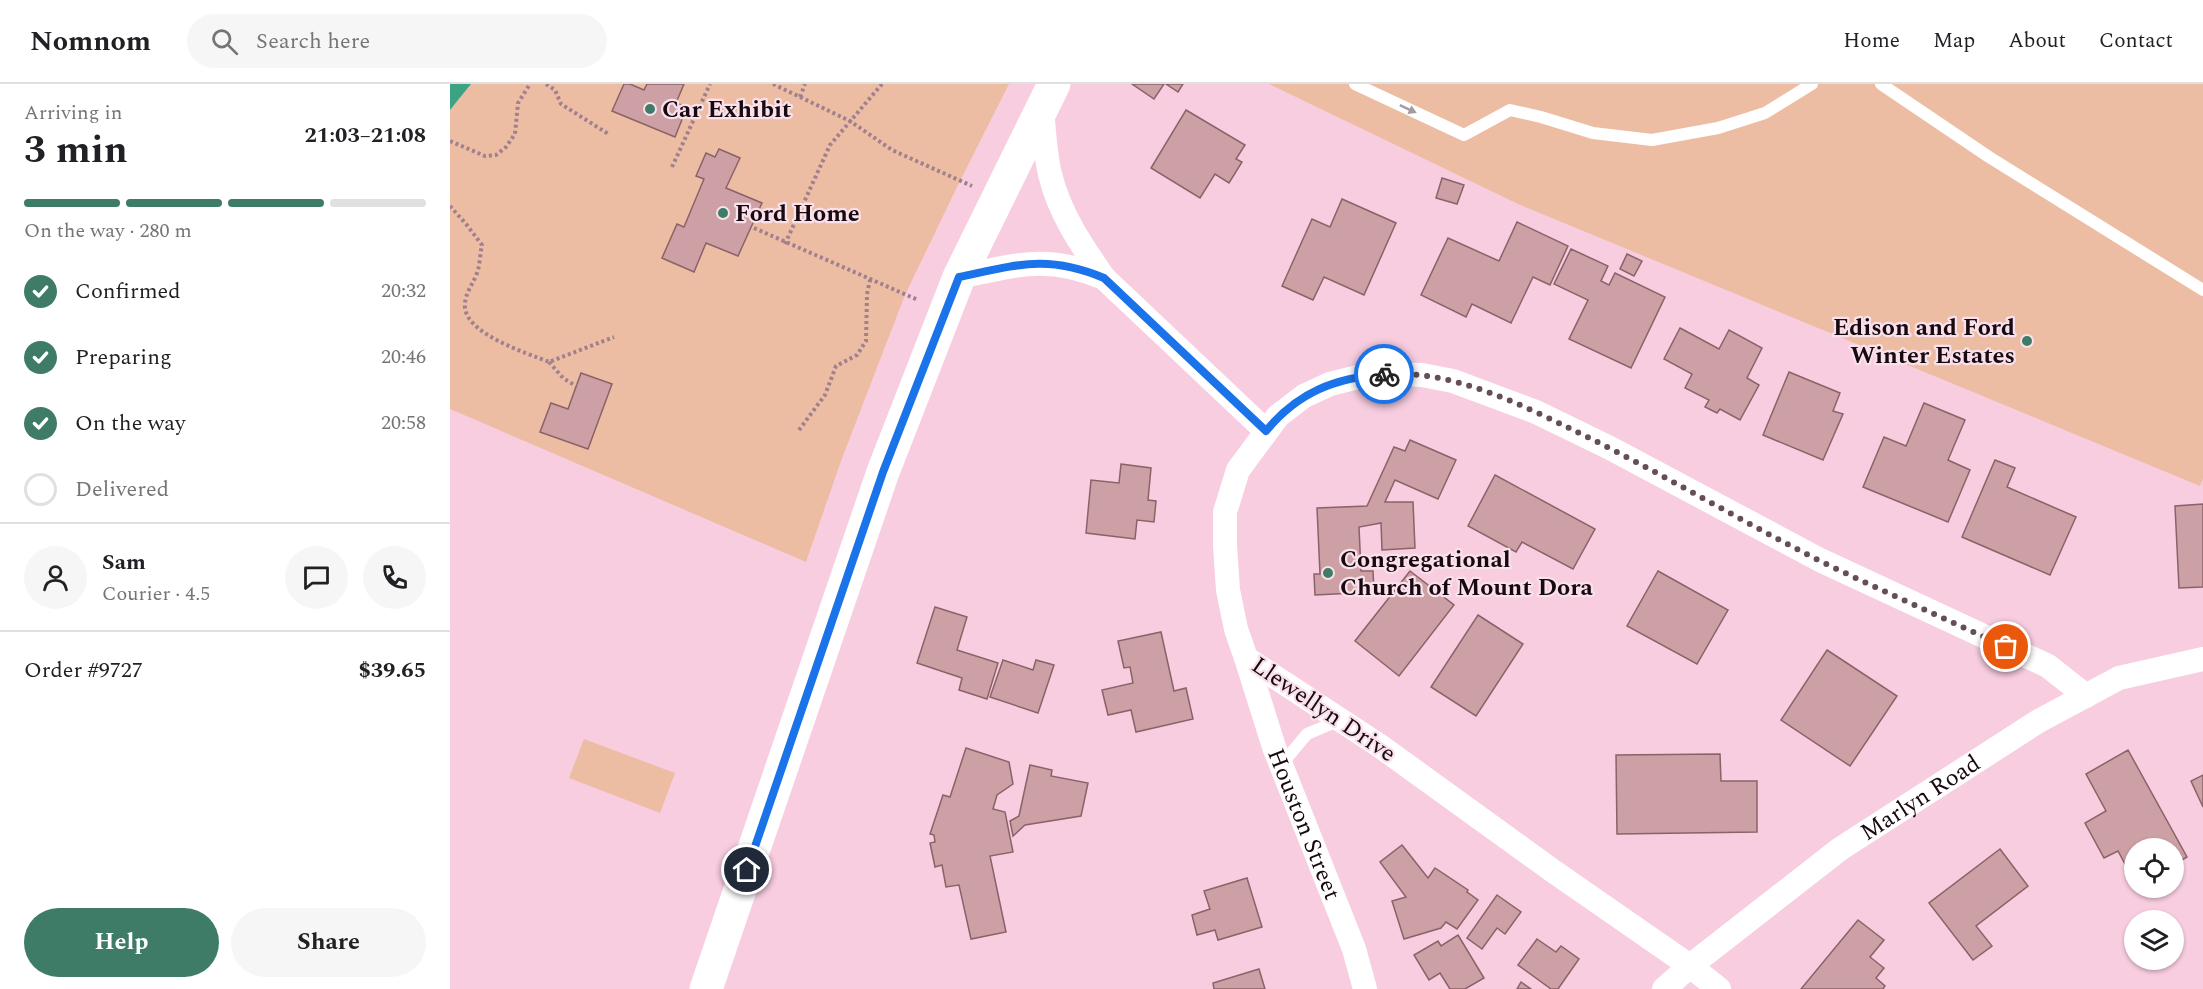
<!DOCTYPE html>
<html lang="en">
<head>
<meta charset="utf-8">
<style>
  :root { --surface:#fff; --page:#f6f6f6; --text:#202124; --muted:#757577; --line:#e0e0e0; --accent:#3f7c68 }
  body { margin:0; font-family:Spectral,serif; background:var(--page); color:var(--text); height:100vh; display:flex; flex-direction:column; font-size:22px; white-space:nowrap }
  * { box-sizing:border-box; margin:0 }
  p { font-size:20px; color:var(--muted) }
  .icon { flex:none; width:33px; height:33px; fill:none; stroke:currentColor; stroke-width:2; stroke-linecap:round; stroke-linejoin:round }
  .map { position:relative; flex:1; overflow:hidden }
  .side { display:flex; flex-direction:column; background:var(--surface); width:450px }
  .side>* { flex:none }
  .controls { position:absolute; left:1674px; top:754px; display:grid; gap:12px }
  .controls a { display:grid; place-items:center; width:60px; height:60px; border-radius:50%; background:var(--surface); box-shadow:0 2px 4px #0004; font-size:30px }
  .pin { position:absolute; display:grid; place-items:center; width:51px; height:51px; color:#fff; margin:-26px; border:3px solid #fff; border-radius:50%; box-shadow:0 2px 6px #0007 }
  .courier { position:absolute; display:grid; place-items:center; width:60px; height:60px; margin:-30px; border:4px solid #1a73e8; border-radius:50%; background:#fff; color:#222; box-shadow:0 2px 8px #0007 }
  .headline em { font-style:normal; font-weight:700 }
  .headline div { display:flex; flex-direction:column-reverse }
  .headline { display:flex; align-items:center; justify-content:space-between; height:102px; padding:0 24px }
  h1 { font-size:39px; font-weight:700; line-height:45px }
  .bar { display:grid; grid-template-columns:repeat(4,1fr); gap:9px 6px; align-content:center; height:72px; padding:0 24px }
  .bar i { height:8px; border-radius:4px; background:var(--line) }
  .bar .current { background:var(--accent) }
  .bar p { grid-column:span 4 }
  .line { display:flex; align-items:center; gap:15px; padding:0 24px; border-top:2px solid var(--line) }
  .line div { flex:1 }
  .round { display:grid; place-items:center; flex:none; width:63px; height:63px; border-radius:32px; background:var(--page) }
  ol { padding:0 24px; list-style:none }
  li { display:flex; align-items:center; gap:18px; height:66px }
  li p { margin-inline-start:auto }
  li .icon { padding:6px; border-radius:50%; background:var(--accent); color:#fff; stroke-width:4 }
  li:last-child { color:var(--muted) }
  li i { width:33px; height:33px; border:3px solid var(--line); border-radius:50% }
  .primary-button { display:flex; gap:12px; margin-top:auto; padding:12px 24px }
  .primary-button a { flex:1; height:69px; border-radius:36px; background:var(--accent); color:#fff; font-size:24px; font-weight:700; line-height:69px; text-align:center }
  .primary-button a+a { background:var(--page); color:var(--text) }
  header { display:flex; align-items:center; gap:36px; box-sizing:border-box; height:84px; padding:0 30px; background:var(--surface); border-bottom:2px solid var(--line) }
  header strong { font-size:28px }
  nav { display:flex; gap:33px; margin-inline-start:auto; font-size:21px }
  .search { width:420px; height:54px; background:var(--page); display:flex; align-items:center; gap:15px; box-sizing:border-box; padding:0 21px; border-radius:33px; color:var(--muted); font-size:22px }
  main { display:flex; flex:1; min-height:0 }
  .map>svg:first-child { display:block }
</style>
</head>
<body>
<header>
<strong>Nomnom</strong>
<div class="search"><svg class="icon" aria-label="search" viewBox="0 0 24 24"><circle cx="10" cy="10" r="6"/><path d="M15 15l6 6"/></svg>Search here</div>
<nav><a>Home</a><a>Map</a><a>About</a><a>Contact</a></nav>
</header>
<main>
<section class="side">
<div class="headline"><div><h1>3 min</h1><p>Arriving in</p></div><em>21:03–21:08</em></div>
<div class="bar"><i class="current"></i><i class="current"></i><i class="current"></i><i></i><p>On the way · 280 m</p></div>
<ol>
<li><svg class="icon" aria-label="check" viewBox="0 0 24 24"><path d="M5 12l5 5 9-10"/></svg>Confirmed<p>20:32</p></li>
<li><svg class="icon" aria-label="check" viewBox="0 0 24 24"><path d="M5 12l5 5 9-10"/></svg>Preparing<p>20:46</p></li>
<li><svg class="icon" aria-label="check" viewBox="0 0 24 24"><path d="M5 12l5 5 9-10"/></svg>On the way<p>20:58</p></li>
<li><i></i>Delivered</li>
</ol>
<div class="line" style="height:108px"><a class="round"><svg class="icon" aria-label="person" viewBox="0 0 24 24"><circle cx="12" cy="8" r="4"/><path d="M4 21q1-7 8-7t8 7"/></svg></a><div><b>Sam</b><p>Courier · 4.5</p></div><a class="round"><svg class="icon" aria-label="chat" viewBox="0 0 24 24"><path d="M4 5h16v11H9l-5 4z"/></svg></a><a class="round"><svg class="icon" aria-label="phone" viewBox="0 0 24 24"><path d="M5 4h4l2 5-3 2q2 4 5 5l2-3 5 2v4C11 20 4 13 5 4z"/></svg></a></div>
<div class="line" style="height:78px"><div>Order #9727</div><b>$39.65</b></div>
<div class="primary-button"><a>Help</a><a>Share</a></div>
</section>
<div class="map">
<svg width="1753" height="905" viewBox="0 0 1753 905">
  <rect width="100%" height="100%" fill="#f8cde0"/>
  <!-- green -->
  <g fill="#edbda3">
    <polygon points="21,0 559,0 509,99 455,211 391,377 356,478 0,325 0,26"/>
    <polygon points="819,0 1753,0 1753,395 1750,402 1068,120"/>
    <polygon points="134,655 225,689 210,729 119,694"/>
  </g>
  <!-- water -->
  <polygon fill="#3ba283" points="0,0 21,0 0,26"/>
  <!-- building -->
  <g fill="#cca0a5" stroke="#8b6268" stroke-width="1.5">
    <polygon points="174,0 180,0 194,6 197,0 234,0 226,19 237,23 225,53 162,27"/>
    <polygon points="682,0 714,0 704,15"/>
    <polygon points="716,0 733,0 728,8"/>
    <polygon points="736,26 795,61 786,75 792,78 779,99 765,90 750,114 701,84"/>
    <polygon points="269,65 290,74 276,104 312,119 288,172 256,159 244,188 212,174 227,140 234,143 254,95 246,92 256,69 265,73"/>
    <polygon points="992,94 1014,101 1007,120 986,114"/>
    <polygon points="892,115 946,139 914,211 874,193 863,216 832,202 862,135 880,143"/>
    <polygon points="1067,138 1118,162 1100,201 1083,193 1061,239 1022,220 1016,233 971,211 998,154 1049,177"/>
    <polygon points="1121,165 1158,182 1151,197 1159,201 1165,189 1215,213 1181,284 1119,255 1138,216 1104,200"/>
    <polygon points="1177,170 1192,177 1184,192 1170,185"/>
    <polygon points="1230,244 1269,265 1279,246 1312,264 1297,294 1309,301 1290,336 1270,325 1267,329 1255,323 1259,316 1235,304 1242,290 1214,275"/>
    <polygon points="1339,288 1390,309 1383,327 1393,330 1373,376 1313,351"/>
    <polygon points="131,289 162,300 138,365 90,348 101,319 118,325"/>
    <polygon points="1474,319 1515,336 1498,376 1520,386 1498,438 1413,403 1434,353 1456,362"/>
    <polygon points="960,356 1006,376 988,415 945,396 935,418 963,418 965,464 932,466 931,439 909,443 911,487 923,487 924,508 865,511 864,490 870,490 867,424 917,422 944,363 955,367"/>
    <polygon points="1545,376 1565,384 1557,403 1626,433 1600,491 1512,453"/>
    <polygon points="671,380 701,384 698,416 706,417 704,438 687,436 685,455 636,449 641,396 669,399"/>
    <polygon points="1045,391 1145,445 1123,485 1072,458 1066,468 1018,442"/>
    <polygon points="1753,420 1753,503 1729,504 1725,422"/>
    <polygon points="960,487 1004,521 949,592 905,557"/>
    <polygon points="1208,487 1278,526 1247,580 1177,542"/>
    <polygon points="485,523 517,533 507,566 548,579 537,615 509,606 512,594 467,579"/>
    <polygon points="1028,531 1073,560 1026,632 981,603"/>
    <polygon points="711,548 724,607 736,604 743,635 686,648 681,626 658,631 652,606 683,599 680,583 674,584 668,557"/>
    <polygon points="1377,566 1447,612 1400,682 1331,636"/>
    <polygon points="553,576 583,586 586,576 604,581 588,629 540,613"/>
    <polygon points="516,664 559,678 563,700 547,711 543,725 555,728 563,768 540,772 556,848 521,855 509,801 496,803 492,781 485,783 480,759 485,758 484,751 480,750 493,711 500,713"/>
    <polygon points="1678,666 1737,773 1724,781 1724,765 1684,765 1684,797 1668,767 1654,774 1635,739 1656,727 1636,690"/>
    <polygon points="1270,670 1271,697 1307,697 1307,748 1167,750 1166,671"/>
    <polygon points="580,681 602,686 601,692 638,699 631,732 575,741 563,752 560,737 569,732"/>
    <polygon points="1753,691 1753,723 1741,697"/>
    <polygon points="952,761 978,794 985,784 1018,806 1017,808 1028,816 1007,845 996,838 991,844 954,855 942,817 956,813 930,778"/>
    <polygon points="1550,765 1578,802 1526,842 1542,862 1523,876 1479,819"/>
    <polygon points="797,794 812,843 768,856 765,846 747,851 742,831 760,825 754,807"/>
    <polygon points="1047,811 1071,828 1055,850 1047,844 1032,865 1017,854"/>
    <polygon points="1408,836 1434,856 1420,873 1434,884 1426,894 1435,902 1433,905 1351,905"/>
    <polygon points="1008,851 1034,894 1015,905 1000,905 990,889 979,896 964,871 988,857 991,862"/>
    <polygon points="1087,855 1106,868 1111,862 1129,875 1108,905 1101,905 1068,881"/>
    <polygon points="809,885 815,905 764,905 763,899"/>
    <polygon points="1071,898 1081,905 1067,905"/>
  </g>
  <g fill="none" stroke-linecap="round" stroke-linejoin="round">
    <!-- path -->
    <g stroke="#a0808e" stroke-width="4" stroke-dasharray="3 3" stroke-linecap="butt">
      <polyline points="96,0 105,6 111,20 160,51"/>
      <polyline points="323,0 400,37 442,66 522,102"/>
      <polyline points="350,13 355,0"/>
      <polyline points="0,57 35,72 46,71 56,63 65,50 68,19 80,0"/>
      <polyline points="222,83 260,0"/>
      <path d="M0,122L16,140L32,161C30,170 30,181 27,189C23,200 16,208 15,219C11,249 77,269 99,278L164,253"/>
      <polyline points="304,144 468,216"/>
      <polyline points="335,160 380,61 432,0"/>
      <polyline points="99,278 113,294 126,302"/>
      <polyline points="349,346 375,311 386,282 407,271 416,257 417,210 420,196"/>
    </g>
    <!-- service -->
    <g stroke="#fff" stroke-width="12">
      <polyline points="905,0 1014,51 1060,26 1091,33 1143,49 1202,56 1268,44 1315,29 1362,0"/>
      <polyline points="1431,0 1539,73 1753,206"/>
      <polyline points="831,681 857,650 890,636"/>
    </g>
    <!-- minor -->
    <g stroke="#fff" stroke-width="24">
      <path d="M592,25C594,46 595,70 600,90C609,129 632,162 654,194"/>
      <path d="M509,193C567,181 597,170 654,194L816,347"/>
      <path id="s1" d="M796,574L824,663L904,865L915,905"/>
      <path id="s2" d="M1214,905L1240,882L1390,765L1587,638L1669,594L1753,575"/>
      <polyline points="1269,905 1240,882 1103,787 930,662 796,574 786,545 778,506 775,462 775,428 788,386 828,332 854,312 880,300 912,292 942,290 972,291 1003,297 1086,328 1160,364 1370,476 1598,582 1636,612"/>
    </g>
    <!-- secondary -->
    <polyline stroke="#fff" stroke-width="33" points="256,905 433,388 509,193 604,0"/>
  </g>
  <!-- one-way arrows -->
  <defs><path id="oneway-solid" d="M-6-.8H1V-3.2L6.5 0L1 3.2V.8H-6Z" transform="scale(1.5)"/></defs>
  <use fill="#a29d9f" href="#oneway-solid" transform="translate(958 25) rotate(25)"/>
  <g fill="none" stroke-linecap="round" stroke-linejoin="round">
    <!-- done -->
    <path stroke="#654e58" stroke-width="6" stroke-dasharray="0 10.8" d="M934,290C1001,286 1066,318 1125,347C1208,387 1287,435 1370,477C1432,507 1494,534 1556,563"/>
    <!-- route -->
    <path stroke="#1a73e8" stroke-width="8" d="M297,786L433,388L509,193C567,181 597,170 654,194L816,347C848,308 885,294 934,290"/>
  </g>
  <!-- markers -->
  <g fill="#3f7c68" stroke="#fae0eb" stroke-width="2">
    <circle cx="200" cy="25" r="6"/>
    <circle cx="273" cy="129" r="6"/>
    <circle cx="1577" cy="257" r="6"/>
    <circle cx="878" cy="489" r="6"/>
  </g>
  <g text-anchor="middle" stroke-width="4.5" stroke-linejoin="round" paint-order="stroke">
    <!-- poi labels -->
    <g font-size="24" font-weight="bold" fill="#16090f" stroke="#fae0eb" text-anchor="start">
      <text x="212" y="33">Car Exhibit</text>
      <text x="285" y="137">Ford Home</text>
      <text x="1565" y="251" text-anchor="end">Edison and Ford<tspan x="1565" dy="28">Winter Estates</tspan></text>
      <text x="890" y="483">Congregational<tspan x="890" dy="28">Church of Mount Dora</tspan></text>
    </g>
    <!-- street labels -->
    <g font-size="24" fill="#16090f" stroke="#fae0eb">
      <text transform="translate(874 625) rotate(34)" y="8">Llewellyn Drive</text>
      <text dy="8" stroke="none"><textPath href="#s2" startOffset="320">Marlyn Road</textPath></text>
      <text dy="8" stroke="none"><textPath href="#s1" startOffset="176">Houston Street</textPath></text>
    </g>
  </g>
</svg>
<div class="controls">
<a><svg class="icon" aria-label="locate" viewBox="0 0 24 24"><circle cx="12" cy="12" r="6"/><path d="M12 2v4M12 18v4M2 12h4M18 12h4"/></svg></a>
<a><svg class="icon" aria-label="layers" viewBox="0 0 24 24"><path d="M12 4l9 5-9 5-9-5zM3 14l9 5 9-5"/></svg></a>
</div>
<div class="pin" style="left:1556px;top:563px;background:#ea580c"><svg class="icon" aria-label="bag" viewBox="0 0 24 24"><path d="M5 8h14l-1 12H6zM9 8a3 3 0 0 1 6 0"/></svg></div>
<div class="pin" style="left:297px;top:786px;background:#1f2937"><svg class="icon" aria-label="home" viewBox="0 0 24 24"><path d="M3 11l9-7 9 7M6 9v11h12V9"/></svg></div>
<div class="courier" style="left:934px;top:290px"><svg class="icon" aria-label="bike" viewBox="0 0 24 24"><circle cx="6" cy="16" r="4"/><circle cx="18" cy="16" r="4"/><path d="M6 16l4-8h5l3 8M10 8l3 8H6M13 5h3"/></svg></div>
</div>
</main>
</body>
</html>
